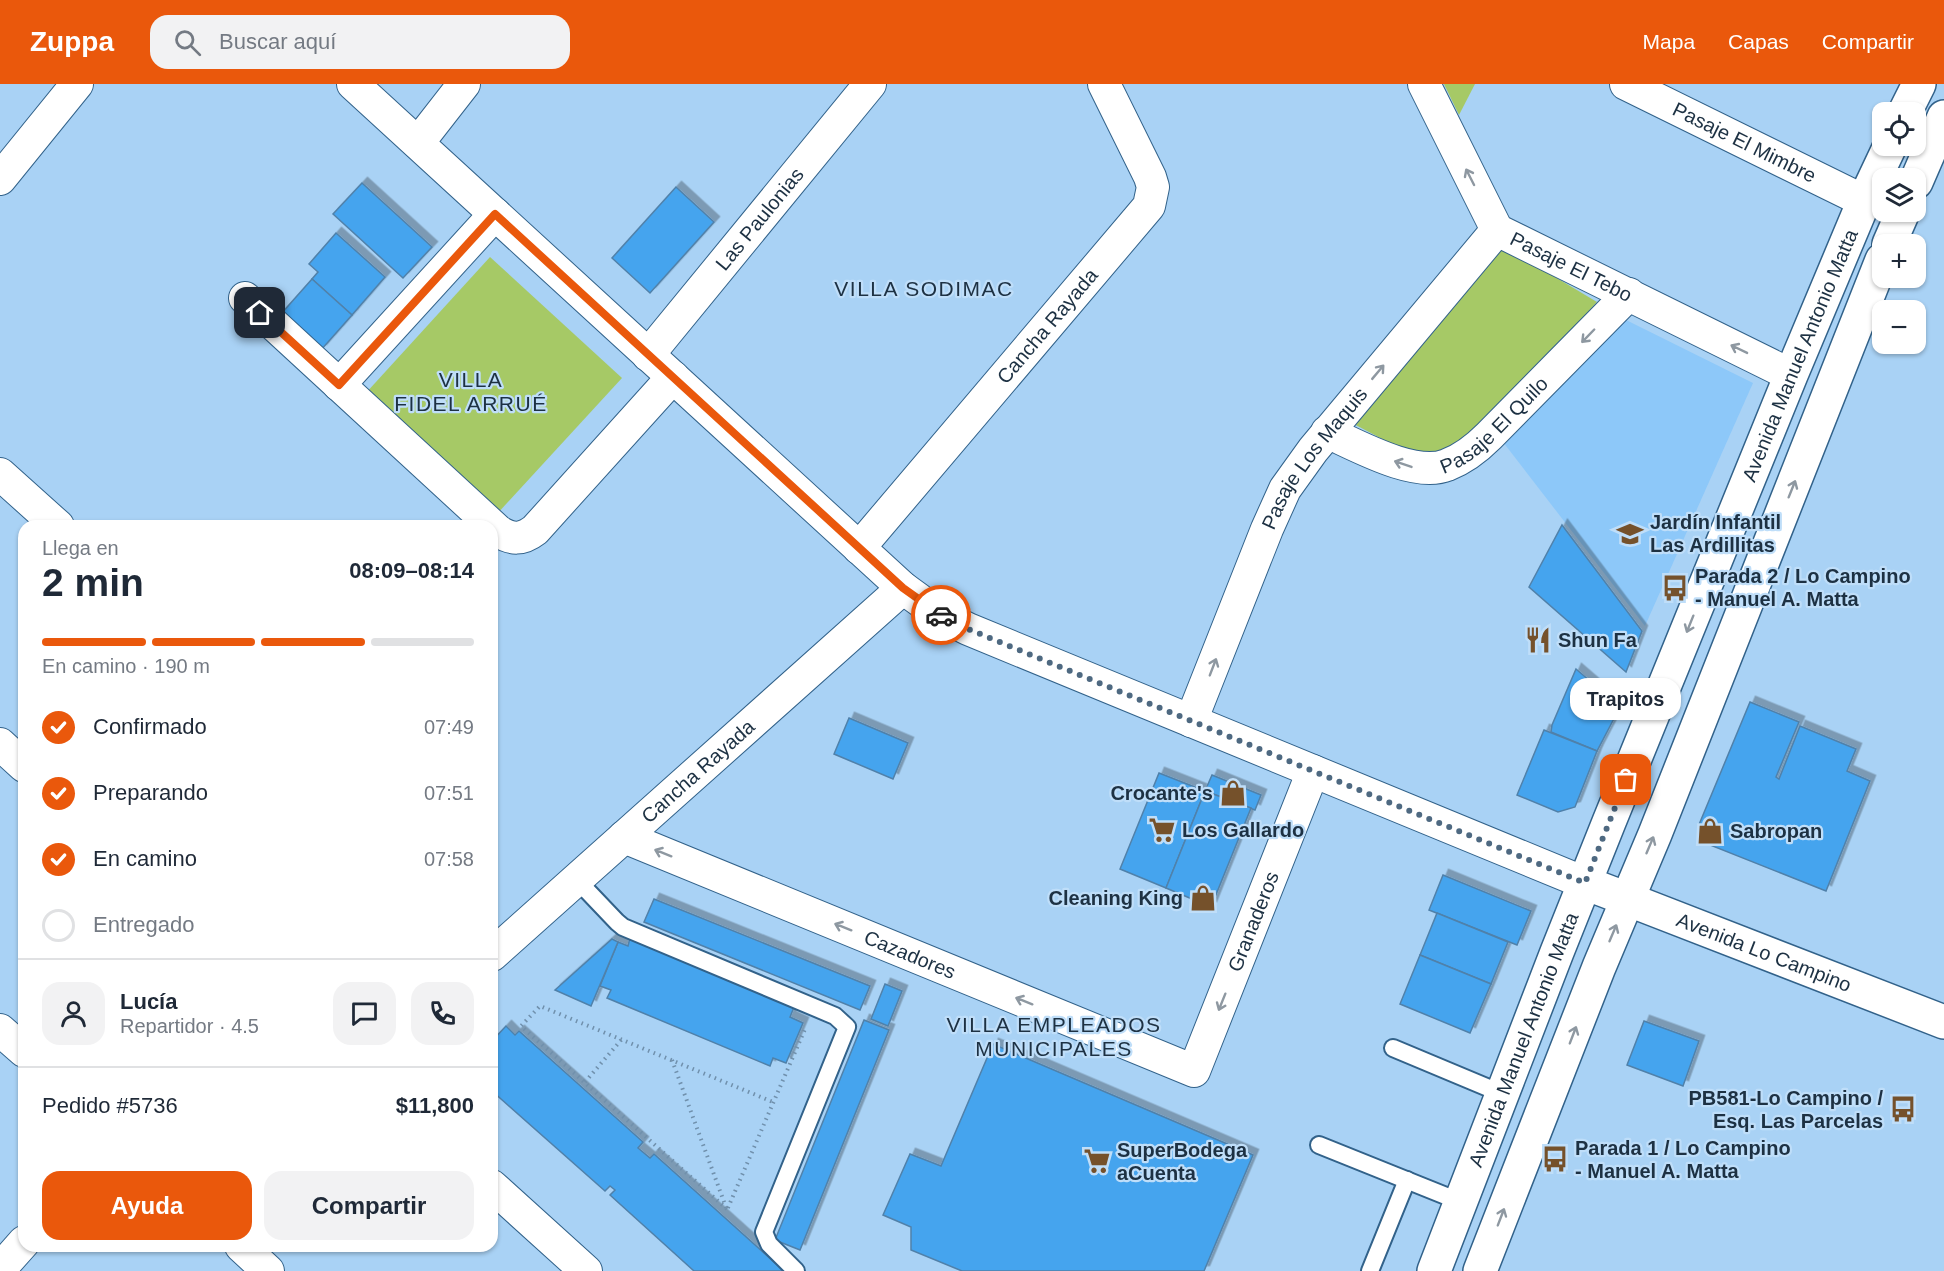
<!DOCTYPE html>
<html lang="es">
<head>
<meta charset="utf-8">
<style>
  :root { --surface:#fff; --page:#f2f2f3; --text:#1f2937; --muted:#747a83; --line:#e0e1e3; --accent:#ea580c }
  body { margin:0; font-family:Arial,sans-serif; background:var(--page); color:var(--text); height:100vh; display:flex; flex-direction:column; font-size:22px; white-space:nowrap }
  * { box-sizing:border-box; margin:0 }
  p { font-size:20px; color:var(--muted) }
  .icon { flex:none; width:33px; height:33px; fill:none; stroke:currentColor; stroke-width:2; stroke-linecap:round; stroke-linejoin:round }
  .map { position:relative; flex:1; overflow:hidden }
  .sheet { position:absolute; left:18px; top:436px; width:480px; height:732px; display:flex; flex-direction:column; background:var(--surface); border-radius:18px; box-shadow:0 2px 4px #0004 }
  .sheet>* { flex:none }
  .controls { position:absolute; left:1872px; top:18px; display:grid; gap:12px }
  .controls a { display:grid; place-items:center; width:54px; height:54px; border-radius:12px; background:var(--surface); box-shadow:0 2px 4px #0004; font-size:30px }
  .pin { position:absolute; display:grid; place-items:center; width:51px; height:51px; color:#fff; margin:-26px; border-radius:12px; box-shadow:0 3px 9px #0006 }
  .courier { position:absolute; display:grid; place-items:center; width:60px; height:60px; margin:-30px; border:4px solid #ea580c; border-radius:50%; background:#fff; color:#222; box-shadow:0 2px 8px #0007 }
  .bubble { position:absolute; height:42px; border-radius:18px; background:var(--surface); box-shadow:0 2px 4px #0004; font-size:20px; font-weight:800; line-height:42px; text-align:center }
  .overview em { font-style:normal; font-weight:800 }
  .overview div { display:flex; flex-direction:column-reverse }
  .overview { display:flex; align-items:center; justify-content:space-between; height:102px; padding:0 24px }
  h1 { font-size:39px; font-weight:800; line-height:45px }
  .bar { display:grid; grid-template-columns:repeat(4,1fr); gap:9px 6px; align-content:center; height:72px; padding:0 24px }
  .bar i { height:8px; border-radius:4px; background:var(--line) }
  .bar .selected { background:var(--accent) }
  .bar p { grid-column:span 4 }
  .line { display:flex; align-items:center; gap:15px; padding:0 24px; border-top:2px solid var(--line) }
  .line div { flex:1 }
  .round { display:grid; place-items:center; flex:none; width:63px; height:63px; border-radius:18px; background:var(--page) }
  ol { padding:0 24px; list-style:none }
  li { display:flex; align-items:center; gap:18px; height:66px }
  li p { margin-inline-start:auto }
  li .icon { padding:6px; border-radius:50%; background:var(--accent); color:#fff; stroke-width:4 }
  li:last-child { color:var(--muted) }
  li i { width:33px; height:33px; border:3px solid var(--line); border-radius:50% }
  .primary-button { display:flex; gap:12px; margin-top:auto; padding:12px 24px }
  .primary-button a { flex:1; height:69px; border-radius:18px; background:var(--accent); color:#fff; font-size:24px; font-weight:800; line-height:69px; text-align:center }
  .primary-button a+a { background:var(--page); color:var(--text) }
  header { display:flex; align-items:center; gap:36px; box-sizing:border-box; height:84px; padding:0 30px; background:var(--accent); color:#fff }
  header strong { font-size:28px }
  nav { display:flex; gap:33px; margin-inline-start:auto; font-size:21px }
  .search { width:420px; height:54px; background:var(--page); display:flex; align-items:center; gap:15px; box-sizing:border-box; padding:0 21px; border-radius:18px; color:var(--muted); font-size:22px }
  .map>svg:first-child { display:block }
</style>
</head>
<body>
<header>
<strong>Zuppa</strong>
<div class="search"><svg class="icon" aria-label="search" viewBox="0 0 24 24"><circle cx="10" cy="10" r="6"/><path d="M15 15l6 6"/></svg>Buscar aquí</div>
<nav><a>Mapa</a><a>Capas</a><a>Compartir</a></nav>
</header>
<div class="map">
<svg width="1944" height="1187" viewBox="0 0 1944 1187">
  <defs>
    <filter id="shadow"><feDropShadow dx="5.5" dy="-5.5" stdDeviation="0" flood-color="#0004"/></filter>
  </defs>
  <rect width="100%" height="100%" fill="#a9d2f5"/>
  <!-- built -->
  <polygon fill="#8dc8f9" points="1624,235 1753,299 1645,542 1503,358"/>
  <!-- green -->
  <g fill="#a6c966">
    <polygon points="1444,0 1475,0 1459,31"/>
    <polygon points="1503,162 1597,218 1462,365 1424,373 1403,366 1350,338"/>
    <polygon points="490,173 622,294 496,431 365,310"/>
  </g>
  <!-- building -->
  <g fill="#44a4ee" stroke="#5081aa" stroke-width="1.5" filter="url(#shadow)">
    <polygon points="362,99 432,163 403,194 333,130"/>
    <polygon points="676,103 714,138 650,209 612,174"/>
    <polygon points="336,149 385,193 352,231 312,195 318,188 309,180"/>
    <polygon points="312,195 352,231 321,266 281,230"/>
    <polygon points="1562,441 1642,547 1626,588 1529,503"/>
    <polygon points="1576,585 1620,623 1597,667 1551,648 1552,641"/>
    <polygon points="1750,618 1799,638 1776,693 1779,695 1800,642 1856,665 1847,687 1870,697 1826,807 1705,759 1698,743"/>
    <polygon points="849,634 908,659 893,695 834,670"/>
    <polygon points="1544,646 1597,667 1575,723 1558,728 1517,711"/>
    <polygon points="1159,689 1205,707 1166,804 1120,785"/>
    <polygon points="1212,691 1261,711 1255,726 1205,707"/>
    <polygon points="1205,707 1251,724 1211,823 1166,804"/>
    <polygon points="1443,791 1531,827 1517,861 1429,826"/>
    <polygon points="654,815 870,902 860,926 644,838"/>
    <polygon points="1437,829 1508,858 1491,900 1420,871"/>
    <polygon points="630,854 794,923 790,933 803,939 786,979 773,974 770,982 607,914 611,906 600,902 618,858 628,862"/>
    <polygon points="612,855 618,858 591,922 555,906"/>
    <polygon points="1420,871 1491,900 1470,949 1400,920"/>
    <polygon points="885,900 902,907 888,942 871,935"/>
    <polygon points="864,936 889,946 800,1166 775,1156"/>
    <polygon points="1644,937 1699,957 1683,1002 1627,981"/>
    <polygon points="506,942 515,951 519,947 643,1058 638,1064 650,1074 654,1070 784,1187 694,1187 610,1111 615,1106 610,1102 605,1107 492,1007 492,957"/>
    <polygon points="993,960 1253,1071 1204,1187 962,1187 911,1166 911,1143 883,1131 910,1070 941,1082"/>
  </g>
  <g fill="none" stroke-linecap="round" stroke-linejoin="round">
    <!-- service casing -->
    <g stroke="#32628a" stroke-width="20">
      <g id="service">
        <polyline points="577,796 617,838 623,843 835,932 847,943 764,1148 769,1160 796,1187"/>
        <polyline points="1393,964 1503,1010"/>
        <polyline points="1319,1061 1461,1118"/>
        <polyline points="1370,1187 1407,1096"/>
      </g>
    </g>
    <!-- minor casing -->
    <g stroke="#32628a" stroke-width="34">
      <g id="minor">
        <polyline points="353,0 903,504 940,531 968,545 1585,799"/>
        <path id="s1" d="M1424,0L1497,146L1791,291"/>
        <path id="s2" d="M1626,0L1864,117"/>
        <polyline points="418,59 464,0"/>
        <polyline points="0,95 77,0"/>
        <path d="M245,214L498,447C512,456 522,456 535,446L673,293"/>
        <path id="s3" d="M648,271L870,0"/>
        <polyline points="339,301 495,130"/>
        <path id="s4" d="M1327,348C1358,362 1415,394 1447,381C1463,375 1477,364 1489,352L1629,210"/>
        <polyline points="0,390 58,442"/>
        <path id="s5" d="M859,464L1149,122L1153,103L1150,93L1104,0"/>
        <path id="s6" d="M1191,637L1267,445L1285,405L1313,366L1497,146"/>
        <polyline points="0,660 24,682"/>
        <path id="s7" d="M624,753L1194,987L1313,687"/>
        <path id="s8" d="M492,871L903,504"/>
        <polyline points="0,946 24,967"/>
        <polyline points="492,1102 586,1187"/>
        <polyline points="241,1162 268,1187"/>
        <polyline points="0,1185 24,1158"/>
      </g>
    </g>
    <!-- tertiary casing -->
    <g stroke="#32628a" stroke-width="36">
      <polyline id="tertiary" points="1585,799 1627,815"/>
    </g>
    <!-- secondary casing -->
    <g stroke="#32628a" stroke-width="36">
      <g id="secondary">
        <path id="s9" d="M1627,815L1944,938"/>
      </g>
    </g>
    <!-- primary casing -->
    <g stroke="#32628a" stroke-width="36">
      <g id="primary">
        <polyline points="1905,28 1919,0"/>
        <polyline points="1916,98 1944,33"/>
        <polyline points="1889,160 1903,128"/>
        <path id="s10" d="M1434,1187L1557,868L1609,738L1791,291L1864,117L1890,62"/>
        <polyline points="1480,1187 1599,883 1655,750 1882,176"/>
      </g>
    </g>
    <!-- path -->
    <g stroke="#7090ac" stroke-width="4" stroke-dasharray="1.5 4.5" stroke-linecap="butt">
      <polyline points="672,976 727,1126 805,945"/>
      <polyline points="585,998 622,955"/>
      <polyline points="727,1125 521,942 540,922 773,1018"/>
    </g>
    <!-- service -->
    <use href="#service" stroke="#fff" stroke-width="16"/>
    <!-- minor -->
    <use href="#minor" stroke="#fff" stroke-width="32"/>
    <!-- tertiary -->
    <use href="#tertiary" stroke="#fff" stroke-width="33"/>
    <!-- secondary -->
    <use href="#secondary" stroke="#fff" stroke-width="33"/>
    <!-- primary -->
    <use href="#primary" stroke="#fff" stroke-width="33"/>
  </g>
  <!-- one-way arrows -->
  <defs><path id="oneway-shaft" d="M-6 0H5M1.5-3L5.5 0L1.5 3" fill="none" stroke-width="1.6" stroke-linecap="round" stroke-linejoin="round" transform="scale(1.5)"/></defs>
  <g stroke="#8e98a1">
    <use href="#oneway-shaft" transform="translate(1470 93) rotate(-117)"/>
    <use href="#oneway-shaft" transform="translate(1588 252) rotate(134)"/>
    <use href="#oneway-shaft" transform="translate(1739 265) rotate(-154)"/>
    <use href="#oneway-shaft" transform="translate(1378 288) rotate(-50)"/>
    <use href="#oneway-shaft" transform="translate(1403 380) rotate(-161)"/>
    <use href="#oneway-shaft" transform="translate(1792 405) rotate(-68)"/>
    <use href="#oneway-shaft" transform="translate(1690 540) rotate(112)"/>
    <use href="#oneway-shaft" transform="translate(1213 583) rotate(-69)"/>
    <use href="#oneway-shaft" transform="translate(1650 761) rotate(-67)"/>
    <use href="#oneway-shaft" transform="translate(663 769) rotate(-158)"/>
    <use href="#oneway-shaft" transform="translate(843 843) rotate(-158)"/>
    <use href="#oneway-shaft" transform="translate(1613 849) rotate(-67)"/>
    <use href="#oneway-shaft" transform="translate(1024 917) rotate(-158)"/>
    <use href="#oneway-shaft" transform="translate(1222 918) rotate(112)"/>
    <use href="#oneway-shaft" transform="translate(1573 951) rotate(-69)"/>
    <use href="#oneway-shaft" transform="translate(1501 1133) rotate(-69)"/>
  </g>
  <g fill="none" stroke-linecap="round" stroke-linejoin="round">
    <!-- done -->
    <polyline stroke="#4e6981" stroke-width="6" stroke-dasharray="0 10.8" points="941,531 968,545 1585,799 1626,696"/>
    <!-- route -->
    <polyline stroke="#ea580c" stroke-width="8" points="260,229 339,301 495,130 903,504 941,531"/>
  </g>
  <!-- icons -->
  <defs>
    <g id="school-bare" transform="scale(2.07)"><path d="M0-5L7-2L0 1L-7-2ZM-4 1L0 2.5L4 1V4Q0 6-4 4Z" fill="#75512b" stroke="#bfdef9" stroke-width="2.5" paint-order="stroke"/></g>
    <g id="bus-bare" transform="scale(2.07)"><path d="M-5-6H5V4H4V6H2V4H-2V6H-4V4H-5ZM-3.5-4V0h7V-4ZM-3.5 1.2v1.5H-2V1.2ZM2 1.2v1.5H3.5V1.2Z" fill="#75512b" stroke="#bfdef9" stroke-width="2.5" paint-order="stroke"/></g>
    <g id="restaurant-bare" transform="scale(2.07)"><path d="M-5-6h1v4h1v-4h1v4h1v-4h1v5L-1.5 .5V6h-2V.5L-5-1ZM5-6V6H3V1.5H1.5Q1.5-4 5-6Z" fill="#75512b" stroke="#bfdef9" stroke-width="2.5" paint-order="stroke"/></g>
    <g id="shop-bare" transform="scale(2.07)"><path d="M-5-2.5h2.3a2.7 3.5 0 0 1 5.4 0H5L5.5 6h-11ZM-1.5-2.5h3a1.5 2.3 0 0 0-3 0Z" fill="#75512b" stroke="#bfdef9" stroke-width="2.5" paint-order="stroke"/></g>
    <g id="supermarket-bare" transform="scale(2.07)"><path d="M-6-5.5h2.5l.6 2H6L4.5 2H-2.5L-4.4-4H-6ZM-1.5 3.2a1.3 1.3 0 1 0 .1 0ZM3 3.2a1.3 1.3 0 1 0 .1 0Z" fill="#75512b" stroke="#bfdef9" stroke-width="2.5" paint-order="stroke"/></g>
  </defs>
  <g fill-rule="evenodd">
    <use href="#school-bare" x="1630" y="450"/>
    <use href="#bus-bare" x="1675" y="504"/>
    <use href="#restaurant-bare" x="1538" y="556"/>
    <use href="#shop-bare" x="1233" y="709"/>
    <use href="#supermarket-bare" x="1162" y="746"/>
    <use href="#shop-bare" x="1710" y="747"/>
    <use href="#shop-bare" x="1203" y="814"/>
    <use href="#bus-bare" x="1903" y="1025"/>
    <use href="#bus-bare" x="1555" y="1075"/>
    <use href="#supermarket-bare" x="1097" y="1077"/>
  </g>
  <g text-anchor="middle" stroke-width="4.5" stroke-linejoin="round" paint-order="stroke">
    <!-- street labels -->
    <g font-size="20" fill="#1d3143" stroke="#bfdef9">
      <text dy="7" stroke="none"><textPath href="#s2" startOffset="132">Pasaje El Mimbre</textPath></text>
      <text dy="7" stroke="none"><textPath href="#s3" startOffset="176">Las Paulonias</textPath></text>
      <text dy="7" stroke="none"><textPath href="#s1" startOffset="246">Pasaje El Tebo</textPath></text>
      <text dy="7" stroke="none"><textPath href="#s5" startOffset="291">Cancha Rayada</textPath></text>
      <text dy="7" stroke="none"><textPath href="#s10" startOffset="986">Avenida Manuel Antonio Matta</textPath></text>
      <text dy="7" stroke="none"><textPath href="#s4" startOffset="189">Pasaje El Quilo</textPath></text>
      <text dy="7" stroke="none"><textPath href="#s6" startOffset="292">Pasaje Los Maquis</textPath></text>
      <text dy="7" stroke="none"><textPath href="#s8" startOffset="276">Cancha Rayada</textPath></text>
      <text dy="7" stroke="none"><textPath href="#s7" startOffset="777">Granaderos</textPath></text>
      <text dy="7" stroke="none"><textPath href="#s9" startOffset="147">Avenida Lo Campino</textPath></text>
      <text dy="7" stroke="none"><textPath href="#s7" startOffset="309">Cazadores</textPath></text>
      <text dy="7" stroke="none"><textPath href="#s10" startOffset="248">Avenida Manuel Antonio Matta</textPath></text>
    </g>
    <!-- poi labels -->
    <g font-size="20" font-weight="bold" fill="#1d3143" stroke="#bfdef9" text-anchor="start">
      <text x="1650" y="445">Jardín Infantil<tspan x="1650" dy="23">Las Ardillitas</tspan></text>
      <text x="1695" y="499">Parada 2 / Lo Campino<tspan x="1695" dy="23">- Manuel A. Matta</tspan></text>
      <text x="1558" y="563">Shun Fa</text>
      <text x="1213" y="716" text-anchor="end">Crocante's</text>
      <text x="1182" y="753">Los Gallardo</text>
      <text x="1730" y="754">Sabropan</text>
      <text x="1183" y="821" text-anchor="end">Cleaning King</text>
      <text x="1883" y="1021" text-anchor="end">PB581-Lo Campino /<tspan x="1883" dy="23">Esq. Las Parcelas</tspan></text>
      <text x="1575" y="1071">Parada 1 / Lo Campino<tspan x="1575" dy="23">- Manuel A. Matta</tspan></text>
      <text x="1117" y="1073">SuperBodega<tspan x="1117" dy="23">aCuenta</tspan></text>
    </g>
    <!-- neighbourhood labels -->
    <g font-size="21" letter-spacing="1.5" fill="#1d3143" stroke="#bfdef9">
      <text x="924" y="212">VILLA SODIMAC</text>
      <text x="471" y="303">VILLA<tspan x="471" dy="24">FIDEL ARRUÉ</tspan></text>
      <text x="1054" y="948">VILLA EMPLEADOS<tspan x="1054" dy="24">MUNICIPALES</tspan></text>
    </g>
  </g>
</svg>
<div class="controls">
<a><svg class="icon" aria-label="locate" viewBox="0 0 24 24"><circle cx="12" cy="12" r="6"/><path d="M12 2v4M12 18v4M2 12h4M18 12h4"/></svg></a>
<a><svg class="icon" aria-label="layers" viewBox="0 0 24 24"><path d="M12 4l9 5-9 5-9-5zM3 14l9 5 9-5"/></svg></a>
<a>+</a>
<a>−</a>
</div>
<div class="pin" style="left:1626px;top:696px;background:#ea580c"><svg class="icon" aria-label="bag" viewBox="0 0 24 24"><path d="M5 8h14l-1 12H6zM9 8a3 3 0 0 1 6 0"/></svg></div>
<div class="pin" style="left:260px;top:229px;background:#1f2937"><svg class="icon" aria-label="home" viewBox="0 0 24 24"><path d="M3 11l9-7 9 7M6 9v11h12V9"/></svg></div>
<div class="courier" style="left:941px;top:531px"><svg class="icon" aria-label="car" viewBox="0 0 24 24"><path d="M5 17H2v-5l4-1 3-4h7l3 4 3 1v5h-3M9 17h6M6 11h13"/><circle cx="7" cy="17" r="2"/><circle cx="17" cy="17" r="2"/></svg></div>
<div class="bubble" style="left:1570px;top:594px;width:111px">Trapitos</div>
<section class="sheet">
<div class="overview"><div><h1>2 min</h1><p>Llega en</p></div><em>08:09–08:14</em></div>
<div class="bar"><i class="selected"></i><i class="selected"></i><i class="selected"></i><i></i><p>En camino · 190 m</p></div>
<ol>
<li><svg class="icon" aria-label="check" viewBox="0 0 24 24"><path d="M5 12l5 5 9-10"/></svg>Confirmado<p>07:49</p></li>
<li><svg class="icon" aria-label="check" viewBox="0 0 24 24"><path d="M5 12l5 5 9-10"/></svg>Preparando<p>07:51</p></li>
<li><svg class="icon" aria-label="check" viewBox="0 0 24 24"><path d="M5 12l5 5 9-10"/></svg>En camino<p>07:58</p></li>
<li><i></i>Entregado</li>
</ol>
<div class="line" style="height:108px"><a class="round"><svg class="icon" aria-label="person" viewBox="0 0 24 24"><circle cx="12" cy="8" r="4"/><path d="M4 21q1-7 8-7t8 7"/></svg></a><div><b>Lucía</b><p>Repartidor · 4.5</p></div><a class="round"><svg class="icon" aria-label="chat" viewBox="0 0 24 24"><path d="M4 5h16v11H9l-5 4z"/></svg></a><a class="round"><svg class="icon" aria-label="phone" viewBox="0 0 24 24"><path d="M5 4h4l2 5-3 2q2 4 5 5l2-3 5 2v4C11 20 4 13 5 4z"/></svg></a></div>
<div class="line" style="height:78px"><div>Pedido #5736</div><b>$11,800</b></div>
<div class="primary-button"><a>Ayuda</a><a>Compartir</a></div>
</section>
</div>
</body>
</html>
